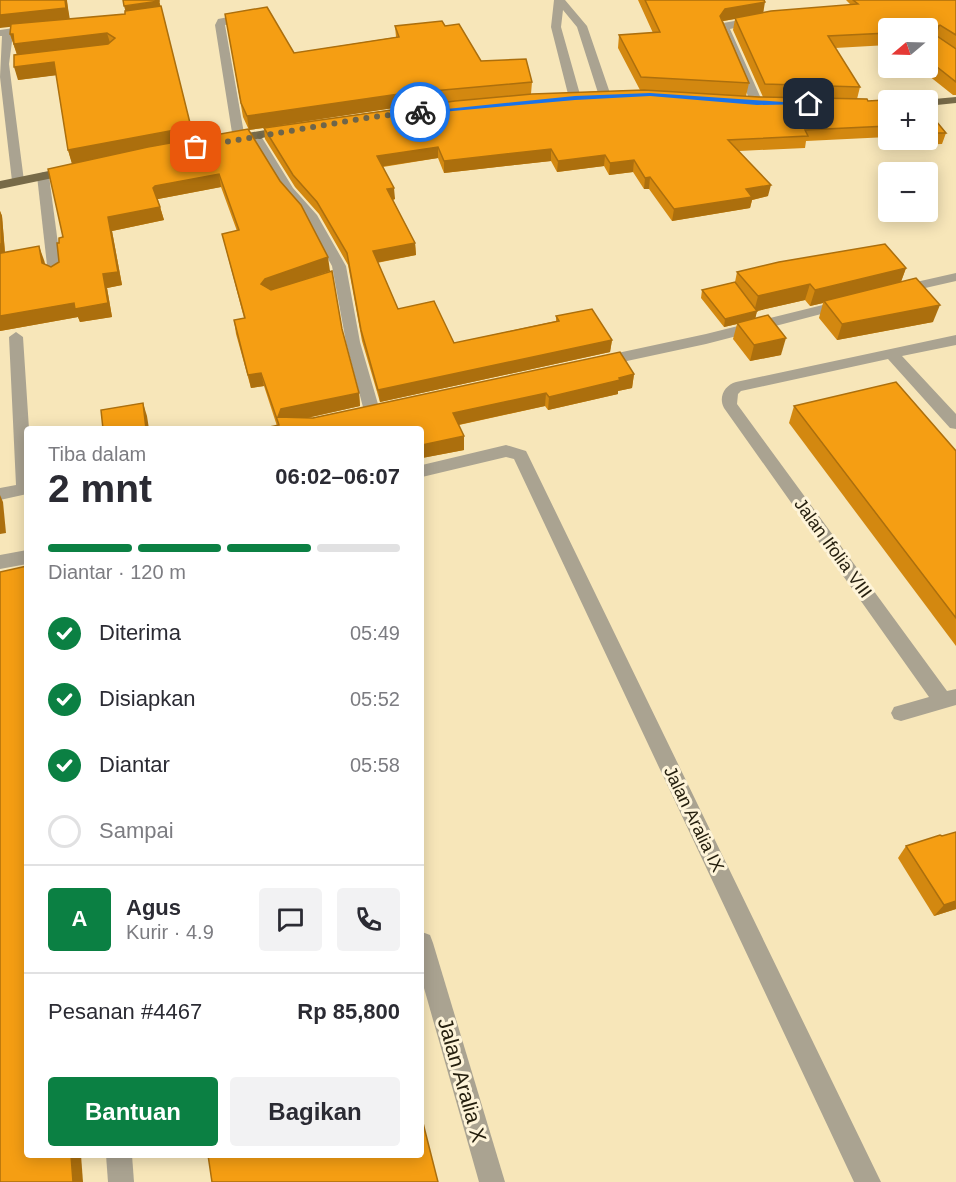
<!DOCTYPE html>
<html lang="id">
<head>
<meta charset="utf-8">
<style>
  :root { --surface:#fff; --page:#f2f2f3; --text:#2b2b33; --muted:#7c7c81; --line:#e1e1e2; --accent:#0b8043 }
  body { margin:0; font-family:Helvetica,sans-serif; background:var(--page); color:var(--text); height:100vh; display:flex; flex-direction:column; font-size:22px; white-space:nowrap }
  * { box-sizing:border-box; margin:0 }
  p { font-size:20px; color:var(--muted) }
  .icon { flex:none; width:33px; height:33px; fill:none; stroke:currentColor; stroke-width:2; stroke-linecap:round; stroke-linejoin:round }
  .map { position:relative; flex:1; overflow:hidden }
  .drawer { position:absolute; left:24px; top:426px; width:400px; height:732px; display:flex; flex-direction:column; background:var(--surface); border-radius:6px; box-shadow:0 3px 15px #0003 }
  .drawer>* { flex:none }
  .needle { width:39px; rotate:251deg }
  .buttons { position:absolute; left:878px; top:18px; display:grid; gap:12px }
  .buttons a { display:grid; place-items:center; width:60px; height:60px; border-radius:6px; background:var(--surface); box-shadow:0 3px 15px #0003; font-size:30px }
  .pin { position:absolute; display:grid; place-items:center; width:51px; height:51px; color:#fff; margin:-26px; border-radius:12px; box-shadow:0 3px 9px #0006 }
  .courier { position:absolute; display:grid; place-items:center; width:60px; height:60px; margin:-30px; border:4px solid #1a73e8; border-radius:50%; background:#fff; color:#222; box-shadow:0 2px 8px #0007 }
  .headline em { font-style:normal; font-weight:800 }
  .headline div { display:flex; flex-direction:column-reverse }
  .headline { display:flex; align-items:center; justify-content:space-between; height:102px; padding:0 24px }
  h1 { font-size:39px; font-weight:800; line-height:45px }
  .bar { display:grid; grid-template-columns:repeat(4,1fr); gap:9px 6px; align-content:center; height:72px; padding:0 24px }
  .bar i { height:8px; border-radius:4px; background:var(--line) }
  .bar .selected { background:var(--accent) }
  .bar p { grid-column:span 4 }
  .line { display:flex; align-items:center; gap:15px; padding:0 24px; border-top:2px solid var(--line) }
  .line div { flex:1 }
  .round { display:grid; place-items:center; flex:none; width:63px; height:63px; border-radius:6px; background:var(--page) }
  ol { padding:0 24px; list-style:none }
  li { display:flex; align-items:center; gap:18px; height:66px }
  li p { margin-inline-start:auto }
  li .icon { padding:6px; border-radius:50%; background:var(--accent); color:#fff; stroke-width:4 }
  li:last-child { color:var(--muted) }
  li i { width:33px; height:33px; border:3px solid var(--line); border-radius:50% }
  .action { display:flex; gap:12px; margin-top:auto; padding:12px 24px }
  .action a { flex:1; height:69px; border-radius:6px; background:var(--accent); color:#fff; font-size:24px; font-weight:800; line-height:69px; text-align:center }
  .action a+a { background:var(--page); color:var(--text) }
  .map>svg:first-child { display:block }
</style>
</head>
<body>
<div class="map">
<svg width="956" height="1182" viewBox="0 0 956 1182">
  <rect width="100%" height="100%" fill="#f7e6b9"/>
  <g fill="none" stroke-linecap="round" stroke-linejoin="round">
    <!-- street -->
    <g fill="#aaa391" fill-rule="evenodd">
      <polygon points="554,0 565,0 587,26 611,96 609,98 605,99 599,96 577,27 563,10 561,27 581,98 575,101 569,98 551,27"/>
      <polygon points="250,13 255,16 254,18 225,25 245,139 239,143 233,139 215,25 218,19"/>
      <polygon points="757,17 761,18 761,22 730,29 763,103 757,106 751,103 720,29 723,23"/>
      <polygon points="34,25 39,28 38,30 13,34 9,64 24,181 18,185 12,181 0,77 2,36 0,36 0,30"/>
      <polygon points="255,132 261,136 293,188 317,215 346,266 360,342 380,411 378,415 366,415 364,411 346,342 332,266 305,217 284,193 249,136"/>
      <polygon points="43,172 49,176 62,274 55,278 48,274 37,176"/>
      <polygon points="956,273 956,281 899,294 892,290 894,287"/>
      <polygon points="843,300 848,301 850,304 848,307 706,344 599,367 592,362 599,357 706,334"/>
      <polygon points="16,332 23,337 29,429 27,494 0,500 0,488 16,485 9,337"/>
      <path d="M956,335V345L902,356L956,414V429L950,428L888,359L741,391L738,394L737,404L947,691L956,689V705L901,721L894,719L891,713L894,707L929,697L724,408C718,397 725,385 736,382Z"/>
      <polygon points="506,445 526,451 528,455 881,1182 854,1182 514,459 506,457 422,477 422,465"/>
      <polygon points="27,550 27,564 0,569 0,555"/>
      <polygon points="422,932 430,935 433,943 505,1182 479,1182 422,981"/>
      <polygon points="106,1155 132,1155 134,1182 108,1182"/>
    </g>
    <!-- primary -->
    <g fill="#776a48" fill-rule="evenodd">
      <polygon points="956,97 956,103 927,106 927,100 923,100"/>
      <polygon points="289,126 293,128 293,132 230,144 224,140 230,136"/>
      <polygon points="73,166 79,170 77,173 0,189 0,181"/>
    </g>
  </g>
  <!-- wall -->
  <g fill="#d38810" fill-rule="evenodd">
    <polygon points="0,0 67,0 69,19 125,14 159,0 193,139 330,271 305,279 342,329 359,393 360,406 307,418 313,418 634,374 632,388 618,391 618,394 548,410 545,406 459,425 464,450 422,458 422,429 277,426 264,386 251,388 236,334 234,320 244,318 222,234 237,231 221,187 158,199 158,200 164,220 112,231 122,285 107,288 112,317 80,322 78,317 0,331 0,211 2,216 5,252 44,260 45,264 51,267 59,262 59,243 63,237 72,163 68,150 56,75 18,80 17,55 10,34 11,26"/>
    <path d="M638,0H764L763,13L851,5L846,0H956V95H953L919,68H927V28H888V45L835,48L860,87L857,99L868,101L888,100V137L806,141L805,148L739,151L768,196L752,200L750,208L672,221L649,189H644L633,172L609,175L604,166L557,172L551,161L444,173L438,158L383,167L395,199L393,200L415,243L416,255L377,263L398,309L454,343L556,321V316L612,340L610,352L380,402L362,341L348,265L319,214L295,187L265,139L264,128L249,130L243,117L225,14L294,53L396,37L395,26H445L481,61L532,82L531,94L640,90L618,48L619,35L653,33ZM735,19L733,30L763,97L689,93L746,96L749,83L723,21ZM433,104L280,125L400,107Z"/>
    <polygon points="927,110 946,133 942,144 906,145 902,140 927,140"/>
    <polygon points="906,268 901,282 933,322 837,340 819,318 823,303 810,306 805,300 757,311 755,318 781,355 750,361 733,339 737,324 724,327 701,298 702,290 735,282 737,272"/>
    <polygon points="794,406 956,451 956,646 789,423"/>
    <polygon points="942,836 956,909 934,916 898,858 906,846"/>
  </g>
  <!-- shaded-wall -->
  <g fill="#ac6f0d">
    <polygon points="65,0 67,0 67,2 70,20 0,28 0,15"/>
    <polygon points="159,1 161,9 126,13 124,6"/>
    <polygon points="765,2 763,14 723,21 720,16 725,9"/>
    <polygon points="940,25 936,37 928,41 932,29"/>
    <polygon points="107,33 111,46 18,57 10,34"/>
    <polygon points="54,62 58,75 18,80 14,67"/>
    <polygon points="399,94 400,107 249,130 247,116"/>
    <polygon points="191,127 194,140 72,164 68,150"/>
    <polygon points="438,147 438,158 378,167 377,156"/>
    <polygon points="551,149 551,161 444,173 444,161"/>
    <polygon points="605,155 604,166 557,172 558,161"/>
    <polygon points="634,160 633,172 609,175 610,163"/>
    <polygon points="219,174 221,187 158,199 157,201 153,188 155,186"/>
    <polygon points="650,177 649,189 644,189 645,178"/>
    <polygon points="771,185 768,196 752,200 750,208 672,221 674,209 746,189"/>
    <polygon points="394,188 395,199 388,201 387,189"/>
    <polygon points="160,207 164,220 112,231 122,285 107,288 112,317 80,322 78,317 0,331 0,316 103,274 108,217"/>
    <polygon points="0,211 2,216 6,266 1,253"/>
    <polygon points="415,243 416,255 374,263 373,251"/>
    <polygon points="39,246 44,260 47,276 42,263"/>
    <polygon points="328,257 330,271 267,292 261,284 265,279"/>
    <polygon points="906,268 900,284 824,301 823,303 810,306 815,290"/>
    <polygon points="810,284 805,300 757,311 755,320 737,323 737,324 724,327 725,319 754,312 758,296"/>
    <polygon points="940,305 933,322 837,340 842,324"/>
    <polygon points="786,338 781,355 750,361 754,345"/>
    <polygon points="612,340 610,352 380,402 378,390"/>
    <polygon points="261,373 264,386 251,388 248,375"/>
    <polygon points="634,374 632,388 618,391 618,394 548,410 549,397"/>
    <polygon points="359,393 360,406 284,423 278,417 281,409"/>
    <polygon points="546,393 545,406 453,426 453,413"/>
    <polygon points="143,403 147,416 149,429 146,429"/>
    <polygon points="464,436 464,450 422,458 422,445"/>
    <polygon points="0,495 3,502 6,533 0,534"/>
    <polygon points="956,901 956,909 934,916 944,905"/>
    <polygon points="71,1155 81,1155 83,1182 73,1182"/>
  </g>
  <!-- building -->
  <g fill="#f59e13" stroke="#ac6f0d" stroke-width="1.5">
    <polygon points="0,0 65,0 66,8 0,15"/>
    <polygon points="123,0 159,0 159,1 124,6"/>
    <polygon points="645,0 764,0 765,2 725,9 720,16 749,83 641,77 619,35 660,32"/>
    <polygon points="853,0 956,0 956,35 940,25 932,29 934,34 956,49 956,82 927,59 927,28 888,28 888,33 828,36 860,87 765,84 735,18 771,11 858,4"/>
    <polygon points="161,6 191,127 68,150 54,62 14,67 14,55 108,44 115,38 107,33 14,44 13,34 10,34 11,24 125,14 125,11"/>
    <polygon points="267,7 294,53 399,37 395,26 442,21 445,26 459,24 481,61 526,59 532,82 399,94 247,116 241,103 225,14"/>
    <polygon points="644,90 759,97 867,99 868,101 917,98 919,100 888,100 888,126 805,130 808,136 728,140 771,185 746,189 752,197 674,209 650,177 645,178 634,160 610,163 605,155 558,161 551,149 444,161 438,147 377,156 394,188 387,189 415,243 373,251 398,309 434,301 454,343 559,321 556,316 592,309 612,340 378,390 361,330 347,253 317,202 293,175 264,128 455,101 532,94"/>
    <polygon points="927,110 946,133 927,133"/>
    <polygon points="248,129 280,181 301,205 328,257 265,279 261,284 271,290 332,271 342,329 359,393 281,409 278,417 313,418 620,352 634,374 619,378 620,380 549,397 546,393 453,413 464,436 422,445 422,429 260,429 279,425 261,373 248,375 234,320 245,318 222,234 239,230 219,174 155,186 153,188 160,207 108,217 118,272 103,274 108,303 75,309 74,303 0,316 0,243 1,253 39,246 42,263 51,267 59,262 57,243 59,243 59,238 63,237 48,169 148,147"/>
    <polygon points="885,244 906,268 815,290 810,284 758,296 737,272 779,262"/>
    <polygon points="916,278 940,305 842,324 824,301"/>
    <polygon points="735,282 757,311 725,319 702,290"/>
    <polygon points="768,315 786,338 754,345 737,323"/>
    <polygon points="896,382 956,451 956,618 794,406"/>
    <polygon points="143,403 146,429 103,429 101,410"/>
    <polygon points="27,566 27,1155 71,1155 73,1182 0,1182 0,572"/>
    <polygon points="956,832 956,901 944,905 906,846 940,835 942,836"/>
    <polygon points="422,1119 438,1182 212,1182 208,1155 422,1155"/>
  </g>
  <!-- route -->
  <polygon fill="#1a73e8" points="650,93 812,104 757,105 650,96 575,100 420,114 417,112 575,96"/>
  <g fill="none" stroke-linecap="round" stroke-linejoin="round">
    <!-- done -->
    <polyline stroke="#6e654a" stroke-width="6" stroke-dasharray="0 10.8" points="196,147 372,117 420,112"/>
  </g>
  <g text-anchor="middle" stroke-width="6" stroke-linejoin="round" paint-order="stroke">
    <!-- street labels -->
    <g font-size="18" fill="#251f0e" stroke="#fef4d9">
      <text transform="translate(833 548) rotate(54)" y="6">Jalan Ifolia VIII</text>
      <text transform="translate(694 819) rotate(64)" y="6">Jalan Aralia IX</text>
    </g>
    <!-- near-street labels -->
    <g font-size="21" fill="#251f0e" stroke="#fef4d9">
      <text transform="translate(462 1080) rotate(74)" y="7">Jalan Aralia X</text>
    </g>
  </g>
</svg>
<div class="buttons">
<a><svg class="needle" viewBox="-14 -14 28 28"><path d="M0-13l5 13h-10z" fill="#e53935"/><path d="M0 13l5-13h-10z" fill="#7c7c81"/></svg></a>
<a>+</a>
<a>−</a>
</div>
<div class="pin" style="left:196px;top:147px;background:#ea580c"><svg class="icon" aria-label="bag" viewBox="0 0 24 24"><path d="M5 8h14l-1 12H6zM9 8a3 3 0 0 1 6 0"/></svg></div>
<div class="pin" style="left:809px;top:104px;background:#1f2937"><svg class="icon" aria-label="home" viewBox="0 0 24 24"><path d="M3 11l9-7 9 7M6 9v11h12V9"/></svg></div>
<div class="courier" style="left:420px;top:112px"><svg class="icon" aria-label="bike" viewBox="0 0 24 24"><circle cx="6" cy="16" r="4"/><circle cx="18" cy="16" r="4"/><path d="M6 16l4-8h5l3 8M10 8l3 8H6M13 5h3"/></svg></div>
<section class="drawer">
<div class="headline"><div><h1>2 mnt</h1><p>Tiba dalam</p></div><em>06:02–06:07</em></div>
<div class="bar"><i class="selected"></i><i class="selected"></i><i class="selected"></i><i></i><p>Diantar · 120 m</p></div>
<ol>
<li><svg class="icon" aria-label="check" viewBox="0 0 24 24"><path d="M5 12l5 5 9-10"/></svg>Diterima<p>05:49</p></li>
<li><svg class="icon" aria-label="check" viewBox="0 0 24 24"><path d="M5 12l5 5 9-10"/></svg>Disiapkan<p>05:52</p></li>
<li><svg class="icon" aria-label="check" viewBox="0 0 24 24"><path d="M5 12l5 5 9-10"/></svg>Diantar<p>05:58</p></li>
<li><i></i>Sampai</li>
</ol>
<div class="line" style="height:108px"><b class="round" style="background:var(--accent);color:#fff">A</b><div><b>Agus</b><p>Kurir · 4.9</p></div><a class="round"><svg class="icon" aria-label="chat" viewBox="0 0 24 24"><path d="M4 5h16v11H9l-5 4z"/></svg></a><a class="round"><svg class="icon" aria-label="phone" viewBox="0 0 24 24"><path d="M5 4h4l2 5-3 2q2 4 5 5l2-3 5 2v4C11 20 4 13 5 4z"/></svg></a></div>
<div class="line" style="height:78px"><div>Pesanan #4467</div><b>Rp 85,800</b></div>
<div class="action"><a>Bantuan</a><a>Bagikan</a></div>
</section>
</div>
</body>
</html>
